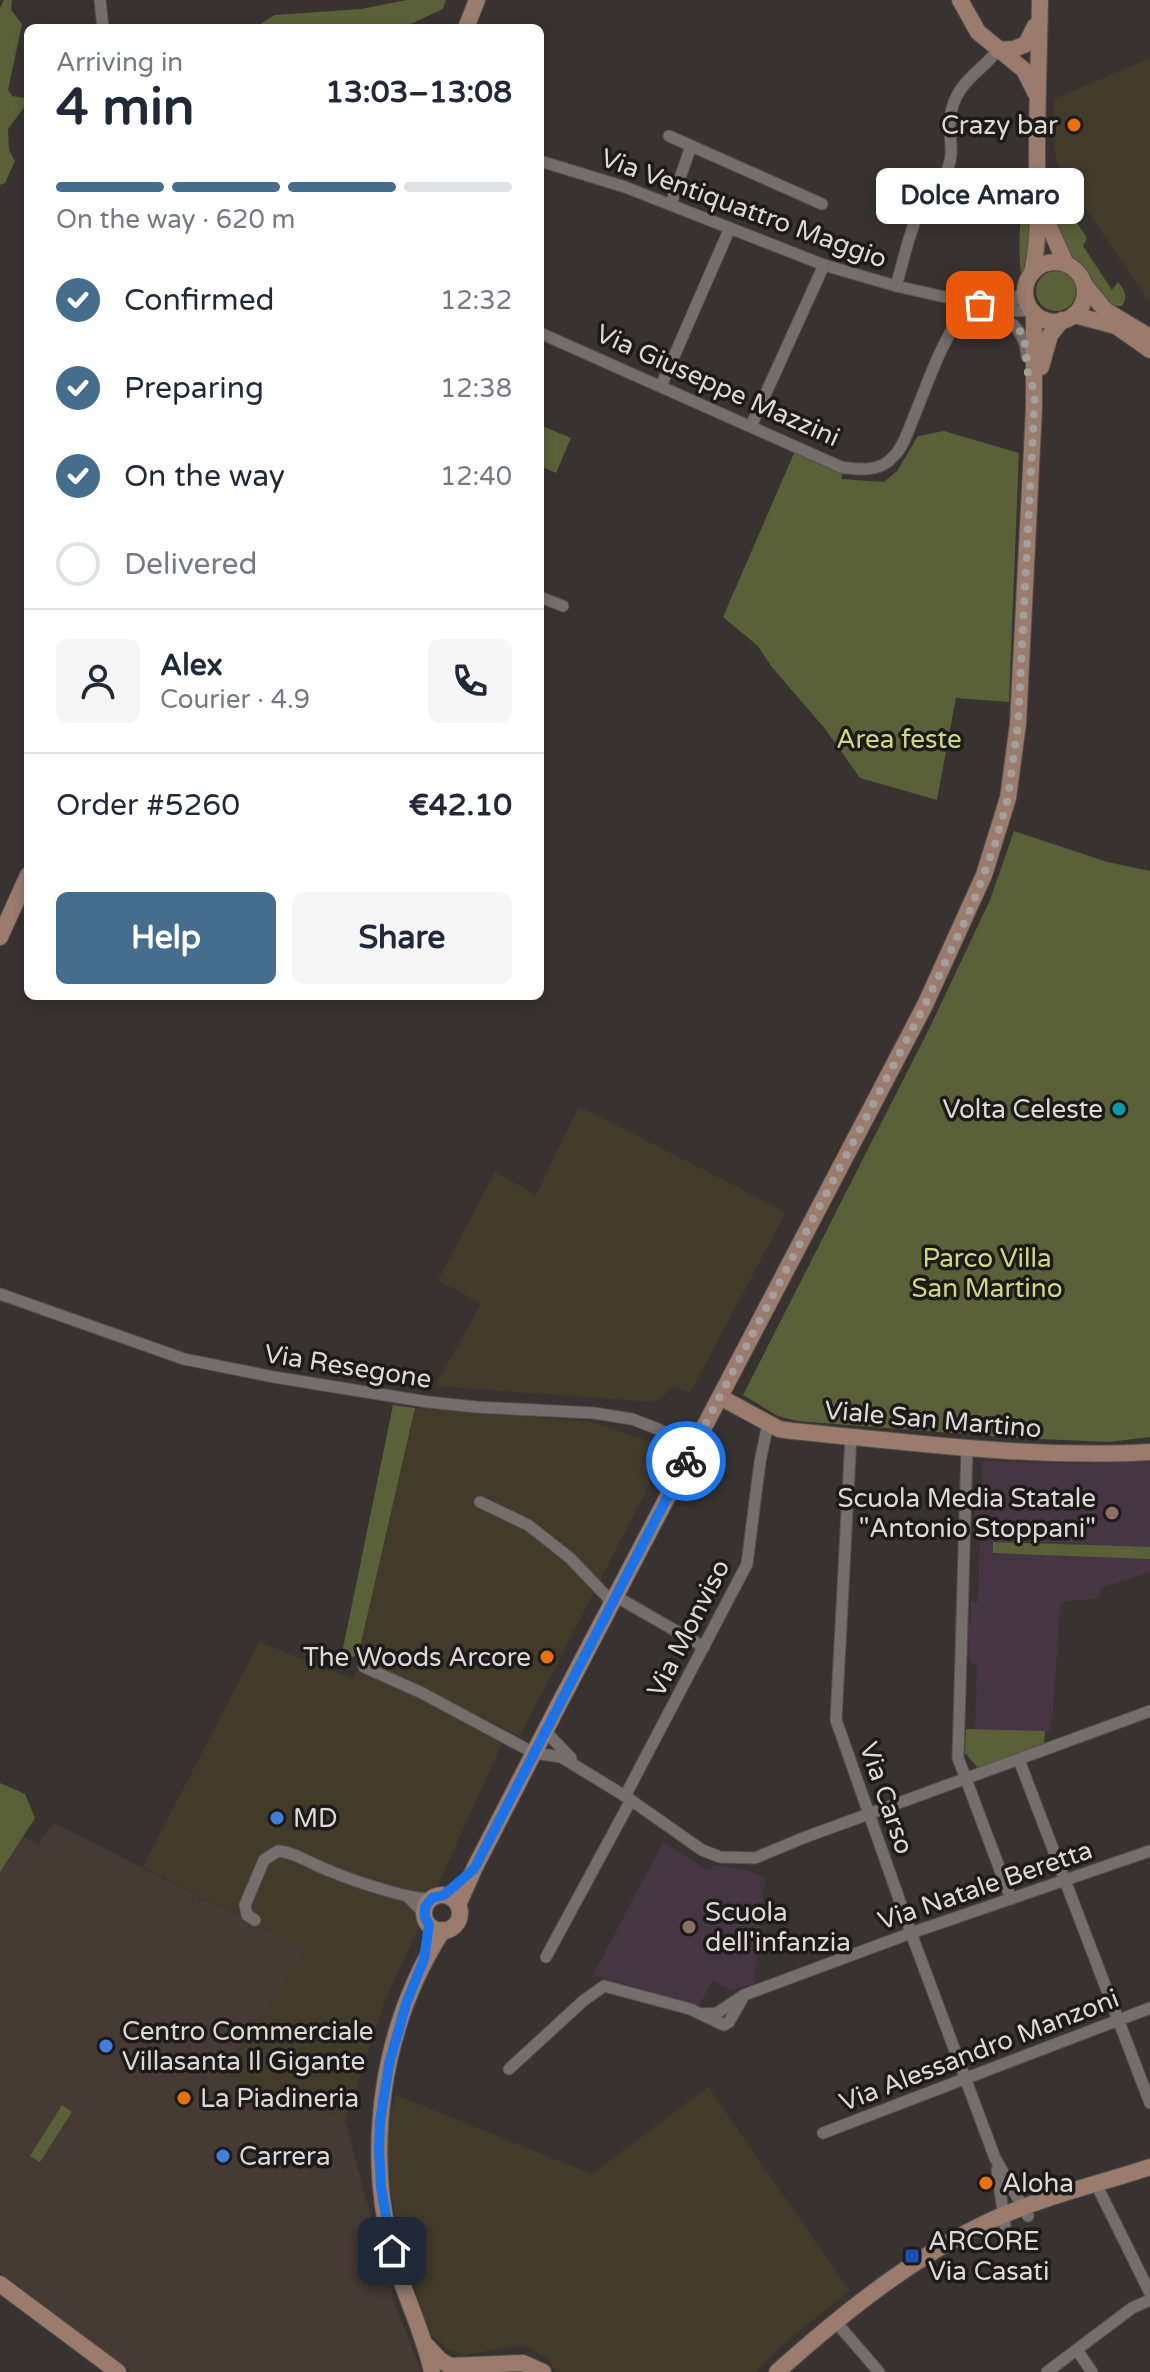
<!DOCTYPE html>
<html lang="en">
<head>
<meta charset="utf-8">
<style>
  :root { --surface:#fff; --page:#f6f6f7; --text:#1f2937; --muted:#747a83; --line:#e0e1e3; --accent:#456d8d }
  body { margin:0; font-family:"Varela Round",sans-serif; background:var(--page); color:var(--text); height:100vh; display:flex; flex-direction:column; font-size:30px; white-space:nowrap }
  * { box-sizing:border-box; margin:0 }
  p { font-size:26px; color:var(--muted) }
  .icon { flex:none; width:44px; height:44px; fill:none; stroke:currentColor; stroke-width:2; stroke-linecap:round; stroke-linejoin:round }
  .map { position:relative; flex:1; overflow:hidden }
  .drawer { position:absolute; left:24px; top:24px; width:520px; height:976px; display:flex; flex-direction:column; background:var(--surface); border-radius:12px; box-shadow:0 4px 12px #0003 }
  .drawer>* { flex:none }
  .pin { position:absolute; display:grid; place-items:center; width:68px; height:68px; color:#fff; margin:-34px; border-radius:16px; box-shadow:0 4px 12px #0006 }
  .courier { position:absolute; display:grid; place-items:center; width:80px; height:80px; margin:-40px; border:6px solid #1a73e8; border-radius:50%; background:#fff; color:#222; box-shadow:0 2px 10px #0007 }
  .bubble { position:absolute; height:56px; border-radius:12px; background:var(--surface); box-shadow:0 4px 12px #0003; font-size:26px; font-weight:800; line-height:56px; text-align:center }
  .summary em { font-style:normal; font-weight:800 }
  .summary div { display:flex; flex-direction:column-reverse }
  .summary { display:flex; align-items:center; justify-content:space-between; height:136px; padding:0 32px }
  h1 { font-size:52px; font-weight:800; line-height:60px }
  .bar { display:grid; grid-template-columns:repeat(4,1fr); gap:12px 8px; align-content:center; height:96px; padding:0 32px }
  .bar i { height:10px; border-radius:6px; background:var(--line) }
  .bar .active { background:var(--accent) }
  .bar p { grid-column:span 4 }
  .line { display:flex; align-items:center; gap:20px; padding:0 32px; border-top:2px solid var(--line) }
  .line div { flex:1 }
  .round { display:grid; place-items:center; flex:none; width:84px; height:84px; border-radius:12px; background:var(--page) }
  ol { padding:0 32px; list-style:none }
  li { display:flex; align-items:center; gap:24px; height:88px }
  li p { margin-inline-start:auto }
  li .icon { padding:8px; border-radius:50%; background:var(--accent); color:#fff; stroke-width:4 }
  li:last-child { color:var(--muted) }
  li i { width:44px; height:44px; border:4px solid var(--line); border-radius:50% }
  .action { display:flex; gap:16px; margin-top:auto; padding:16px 32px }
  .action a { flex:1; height:92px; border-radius:12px; background:var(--accent); color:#fff; font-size:32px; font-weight:800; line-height:92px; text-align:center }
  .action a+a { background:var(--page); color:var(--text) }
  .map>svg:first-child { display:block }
</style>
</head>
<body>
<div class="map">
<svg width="1150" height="2372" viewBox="0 0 1150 2372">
  <rect width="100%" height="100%" fill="#383330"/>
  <!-- built -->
  <polygon fill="#463a35" points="54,1823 305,1951 222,2074 345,2121 397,2311 422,2372 132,2372 0,2272 0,1872 23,1836 38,1845"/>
  <!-- industrial -->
  <g fill="#423b2a">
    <polygon points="1150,58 1150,303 1066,179 1056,161 1053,135 1054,99"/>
    <polygon points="579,1106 786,1212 690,1393 673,1387 657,1402 435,1386 481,1304 438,1280 495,1172 536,1195"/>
    <polygon points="415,1408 593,1422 668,1448 520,1736 358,1656"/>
    <polygon points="259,1642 353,1679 357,1670 436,1703 502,1744 385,2001 345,2121 222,2075 305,1951 143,1867"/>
    <polygon points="708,2087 850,2291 794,2335 755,2372 557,2372 547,2359 524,2345 464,2355 448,2349 431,2335 399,2241 387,2164 388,2125 396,2095 592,2174"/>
  </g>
  <!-- education -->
  <g fill="#463643">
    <polygon points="982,1461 1086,1464 1150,1461 1150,1572 1100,1588 1100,1598 1061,1602 1051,1732 975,1729 977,1666 969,1660 968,1627 971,1618 971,1602 978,1602 981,1519 974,1518 975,1495 982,1494"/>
    <polygon points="663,1842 704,1868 710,1870 713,1865 748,1870 765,1878 754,1984 730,1990 713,1981 699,2005 593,1975"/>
  </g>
  <!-- green -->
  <g fill="#5a6037">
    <polygon points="4,0 12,0 11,10 22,24 8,90 12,96 24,98 25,106 8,129 9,150 15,161 5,183 0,185 0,8"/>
    <polygon points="407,0 446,0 443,9 402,28 260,28 262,23 275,15 361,9"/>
    <path d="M1027,179C1030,209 1041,249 1021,274C1017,242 1021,211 1027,179Z"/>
    <path d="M1066,216L1074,218L1087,238L1083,246L1112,290L1118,282C1124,290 1129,296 1122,306H1109L1089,283L1086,272L1068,255L1056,222Z"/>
    <circle cx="1056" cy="291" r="20"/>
    <polygon points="540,425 571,438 556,473 540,466"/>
    <polygon points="944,431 1019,453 1009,702 956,698 937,800 860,778 826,730 771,666 758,646 723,617 795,451 844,471 841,479 884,482 897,471 918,436"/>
    <polygon points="1014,831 1107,862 1150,871 1150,1437 1109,1442 1016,1438 797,1421 778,1416 743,1395 930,1027 990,900"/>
    <polygon points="393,1405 415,1408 358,1656 341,1658"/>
    <polygon points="993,1542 1150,1547 1150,1559 993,1553"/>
    <polygon points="966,1729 1045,1731 1044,1746 979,1769 965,1753"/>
    <polygon points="0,1783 25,1794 35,1818 0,1872"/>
    <polygon points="62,2105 72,2112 40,2162 30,2156"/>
  </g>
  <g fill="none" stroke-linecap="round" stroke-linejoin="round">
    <!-- street casing -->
    <g stroke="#54504d" stroke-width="13">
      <g id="street">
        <polyline points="100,0 103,28"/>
        <polyline points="669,136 822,204"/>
        <polyline points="540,161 625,187 824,265 896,286 980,305 1012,302 1025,290"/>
        <polyline points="671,204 691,146"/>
        <path d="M896,286C904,259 910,228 923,203C929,190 943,181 948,168C955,151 948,135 950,119C954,83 978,75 998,50"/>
        <path d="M981,305C1006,318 1025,326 1027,357"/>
        <polyline points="993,310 1032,311"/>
        <path d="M540,333L841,467C859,470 880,472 893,457C903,448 908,431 913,419C929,381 943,333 972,303"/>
        <polyline points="661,386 730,228"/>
        <polyline points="751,426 824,265"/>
        <polyline points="540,597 563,606"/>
        <polyline points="0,1294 184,1359 274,1377 428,1402 476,1407 594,1413 632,1419 658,1429 693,1449"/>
        <polyline points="851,1436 836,1720 911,1933 995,2158 1028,2216"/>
        <polyline points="967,1447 958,1758 1011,1899"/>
        <polyline points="480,1502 528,1525 570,1558 612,1602"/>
        <polyline points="615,1596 704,1647"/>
        <polyline points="364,1667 422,1693 534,1753 561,1757 625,1796 702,1850 720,1857 755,1858 803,1838 1150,1711"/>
        <polyline points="545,1731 571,1758"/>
        <polyline points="1019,1760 1150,2103"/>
        <polyline points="625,1796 747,1564 760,1462 768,1423"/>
        <polyline points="409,1898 424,1913"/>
        <path d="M255,1920L247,1915L245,1905L264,1860L278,1851C295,1852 313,1865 330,1871C349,1879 414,1902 432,1898"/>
        <polyline points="546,1957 631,1800"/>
        <polyline points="702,2014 717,2013 744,1995 911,1933 1150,1851"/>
        <polyline points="509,2069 583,2001 604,1986 690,2009 724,2025 729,2022 742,1999"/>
        <polyline points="823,2133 1150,2008"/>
        <polyline points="997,2170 1005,2225"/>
        <polyline points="1096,2184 1150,2293"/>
        <polyline points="835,2321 879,2372"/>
        <polyline points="1077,2350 1092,2372"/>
        <polyline points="1047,2372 1132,2308 1150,2300"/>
      </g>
    </g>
    <!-- secondary casing -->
    <g stroke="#54504d" stroke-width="18">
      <g id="secondary">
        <polyline points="960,0 978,32 1024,70 1035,92"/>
        <polyline points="466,28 477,0"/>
        <polyline points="998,50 1014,49 1026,44 1035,26"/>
        <polyline points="1047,209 1048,224 1066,264"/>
        <circle cx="1055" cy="292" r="30"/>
        <path d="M1032,273C1041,233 1037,196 1037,155C1037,104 1039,52 1040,0"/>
        <polyline points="1084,284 1105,310 1150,337"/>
        <polyline points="1074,315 1116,326 1150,350"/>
        <polyline points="1041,367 1050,335 1062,320"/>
        <polyline points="0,937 28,875"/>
        <path d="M720,1397L779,1429L792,1431C910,1442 1031,1459 1150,1452"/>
        <circle cx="442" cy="1913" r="18"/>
        <polyline points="458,1905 474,1869 557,1708 925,1005 984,875 1008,798 1018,724 1034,408 1034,313"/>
        <polyline points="0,2284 118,2372"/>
        <polyline points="427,2346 440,2360 450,2366 523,2363 543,2372"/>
        <path d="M432,2372C424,2334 406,2299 395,2262C363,2152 381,2026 443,1930"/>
        <path d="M777,2372C842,2314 912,2257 992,2220C1042,2197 1098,2184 1150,2167"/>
      </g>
    </g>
    <!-- street -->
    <use href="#street" stroke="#746f6c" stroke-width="11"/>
    <!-- secondary -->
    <use href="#secondary" stroke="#9b7b6b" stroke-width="16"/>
  </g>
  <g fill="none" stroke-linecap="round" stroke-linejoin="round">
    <!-- done -->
    <polyline stroke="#a39f9d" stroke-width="8" stroke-dasharray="0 14.4" points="686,1461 925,1005 972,906 995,844 1008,798 1018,724 1035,393 1028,374 1024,335 1012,324 980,305"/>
    <!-- route -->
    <polyline stroke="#1a73e8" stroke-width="10" points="392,2251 381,2187 379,2149 380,2122 389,2064 406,2004 424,1959 429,1925 425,1917 425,1907 432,1898 444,1895 474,1869 686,1461"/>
  </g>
  <!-- markers -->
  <g fill="#e8710a" stroke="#1d1b1a" stroke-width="3">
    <circle cx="1074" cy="125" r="8"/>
    <circle cx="547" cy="1657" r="8"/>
    <circle cx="184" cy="2098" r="8"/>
    <circle cx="986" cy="2183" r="8"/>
  </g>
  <circle fill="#0f9aa8" stroke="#1d1b1a" stroke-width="3" cx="1119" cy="1109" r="8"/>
  <g fill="#8d6e63" stroke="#1d1b1a" stroke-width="3">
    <circle cx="1112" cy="1513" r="8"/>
    <circle cx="689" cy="1927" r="8"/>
  </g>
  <g fill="#3f7fe0" stroke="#1d1b1a" stroke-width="3">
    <circle cx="277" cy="1818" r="8"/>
    <circle cx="106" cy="2046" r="8"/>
    <circle cx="223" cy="2156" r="8"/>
  </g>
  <rect fill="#1a4fb4" stroke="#1d1b1a" stroke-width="3" x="904" y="2248" width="16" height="16" rx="4"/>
  <g text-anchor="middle" stroke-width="7" stroke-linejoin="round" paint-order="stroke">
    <!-- poi labels -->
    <g font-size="26" fill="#dcd9d7" stroke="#1d1b1a" text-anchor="start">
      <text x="1058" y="134" text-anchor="end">Crazy bar</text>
      <text x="1103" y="1118" text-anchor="end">Volta Celeste</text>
      <text x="1096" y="1507" text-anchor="end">Scuola Media Statale<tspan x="1096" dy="30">"Antonio Stoppani"</tspan></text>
      <text x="531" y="1666" text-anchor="end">The Woods Arcore</text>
      <text x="293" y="1827">MD</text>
      <text x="705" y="1921">Scuola<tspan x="705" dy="30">dell'infanzia</tspan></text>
      <text x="122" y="2040">Centro Commerciale<tspan x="122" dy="30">Villasanta Il Gigante</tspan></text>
      <text x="200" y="2107">La Piadineria</text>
      <text x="239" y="2165">Carrera</text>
      <text x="1002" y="2192">Aloha</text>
      <text x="928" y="2250">ARCORE<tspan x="928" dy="30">Via Casati</tspan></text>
    </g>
    <!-- street labels -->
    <g font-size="26" fill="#dcd9d7" stroke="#1d1b1a">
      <text transform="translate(744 208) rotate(20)" y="9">Via Ventiquattro Maggio</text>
      <text transform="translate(718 385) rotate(24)" y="9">Via Giuseppe Mazzini</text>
      <text transform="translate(348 1366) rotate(9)" y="9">Via Resegone</text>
      <text transform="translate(933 1419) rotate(5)" y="9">Viale San Martino</text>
      <text transform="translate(688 1628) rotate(-63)" y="9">Via Monviso</text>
      <text transform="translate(887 1798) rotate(71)" y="9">Via Carso</text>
      <text transform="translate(985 1885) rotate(-19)" y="9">Via Natale Beretta</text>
      <text transform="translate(979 2050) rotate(-21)" y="9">Via Alessandro Manzoni</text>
    </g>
    <!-- park labels -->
    <g font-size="26" fill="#ccda80" stroke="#1d1b1a">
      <text x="899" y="748">Area feste</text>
      <text x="987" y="1267">Parco Villa<tspan x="987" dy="30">San Martino</tspan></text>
    </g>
  </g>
</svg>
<div class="pin" style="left:980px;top:305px;background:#ea580c"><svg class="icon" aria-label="bag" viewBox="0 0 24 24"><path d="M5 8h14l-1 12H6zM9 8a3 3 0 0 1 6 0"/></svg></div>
<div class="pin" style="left:392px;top:2251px;background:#1f2937"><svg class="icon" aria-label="home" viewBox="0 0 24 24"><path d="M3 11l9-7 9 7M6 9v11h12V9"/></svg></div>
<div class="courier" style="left:686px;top:1461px"><svg class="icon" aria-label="bike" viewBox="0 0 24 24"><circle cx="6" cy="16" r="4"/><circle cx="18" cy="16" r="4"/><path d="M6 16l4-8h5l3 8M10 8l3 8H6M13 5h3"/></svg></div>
<div class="bubble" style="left:876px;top:168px;width:208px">Dolce Amaro</div>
<section class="drawer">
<div class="summary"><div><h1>4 min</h1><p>Arriving in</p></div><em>13:03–13:08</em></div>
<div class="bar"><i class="active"></i><i class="active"></i><i class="active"></i><i></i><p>On the way · 620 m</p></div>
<ol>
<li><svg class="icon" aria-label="check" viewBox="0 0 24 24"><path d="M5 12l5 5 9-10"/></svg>Confirmed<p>12:32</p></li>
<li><svg class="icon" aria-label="check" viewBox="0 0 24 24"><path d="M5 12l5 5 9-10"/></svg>Preparing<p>12:38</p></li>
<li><svg class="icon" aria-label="check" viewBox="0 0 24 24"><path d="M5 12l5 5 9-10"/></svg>On the way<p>12:40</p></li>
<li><i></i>Delivered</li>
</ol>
<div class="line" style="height:144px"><a class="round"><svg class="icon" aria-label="person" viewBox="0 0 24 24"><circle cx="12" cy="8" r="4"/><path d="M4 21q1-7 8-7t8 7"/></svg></a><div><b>Alex</b><p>Courier · 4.9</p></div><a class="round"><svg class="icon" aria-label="phone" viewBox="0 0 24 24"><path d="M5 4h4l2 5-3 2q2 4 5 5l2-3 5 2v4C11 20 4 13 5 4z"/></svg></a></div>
<div class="line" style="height:104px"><div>Order #5260</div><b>€42.10</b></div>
<div class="action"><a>Help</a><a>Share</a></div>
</section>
</div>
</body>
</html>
